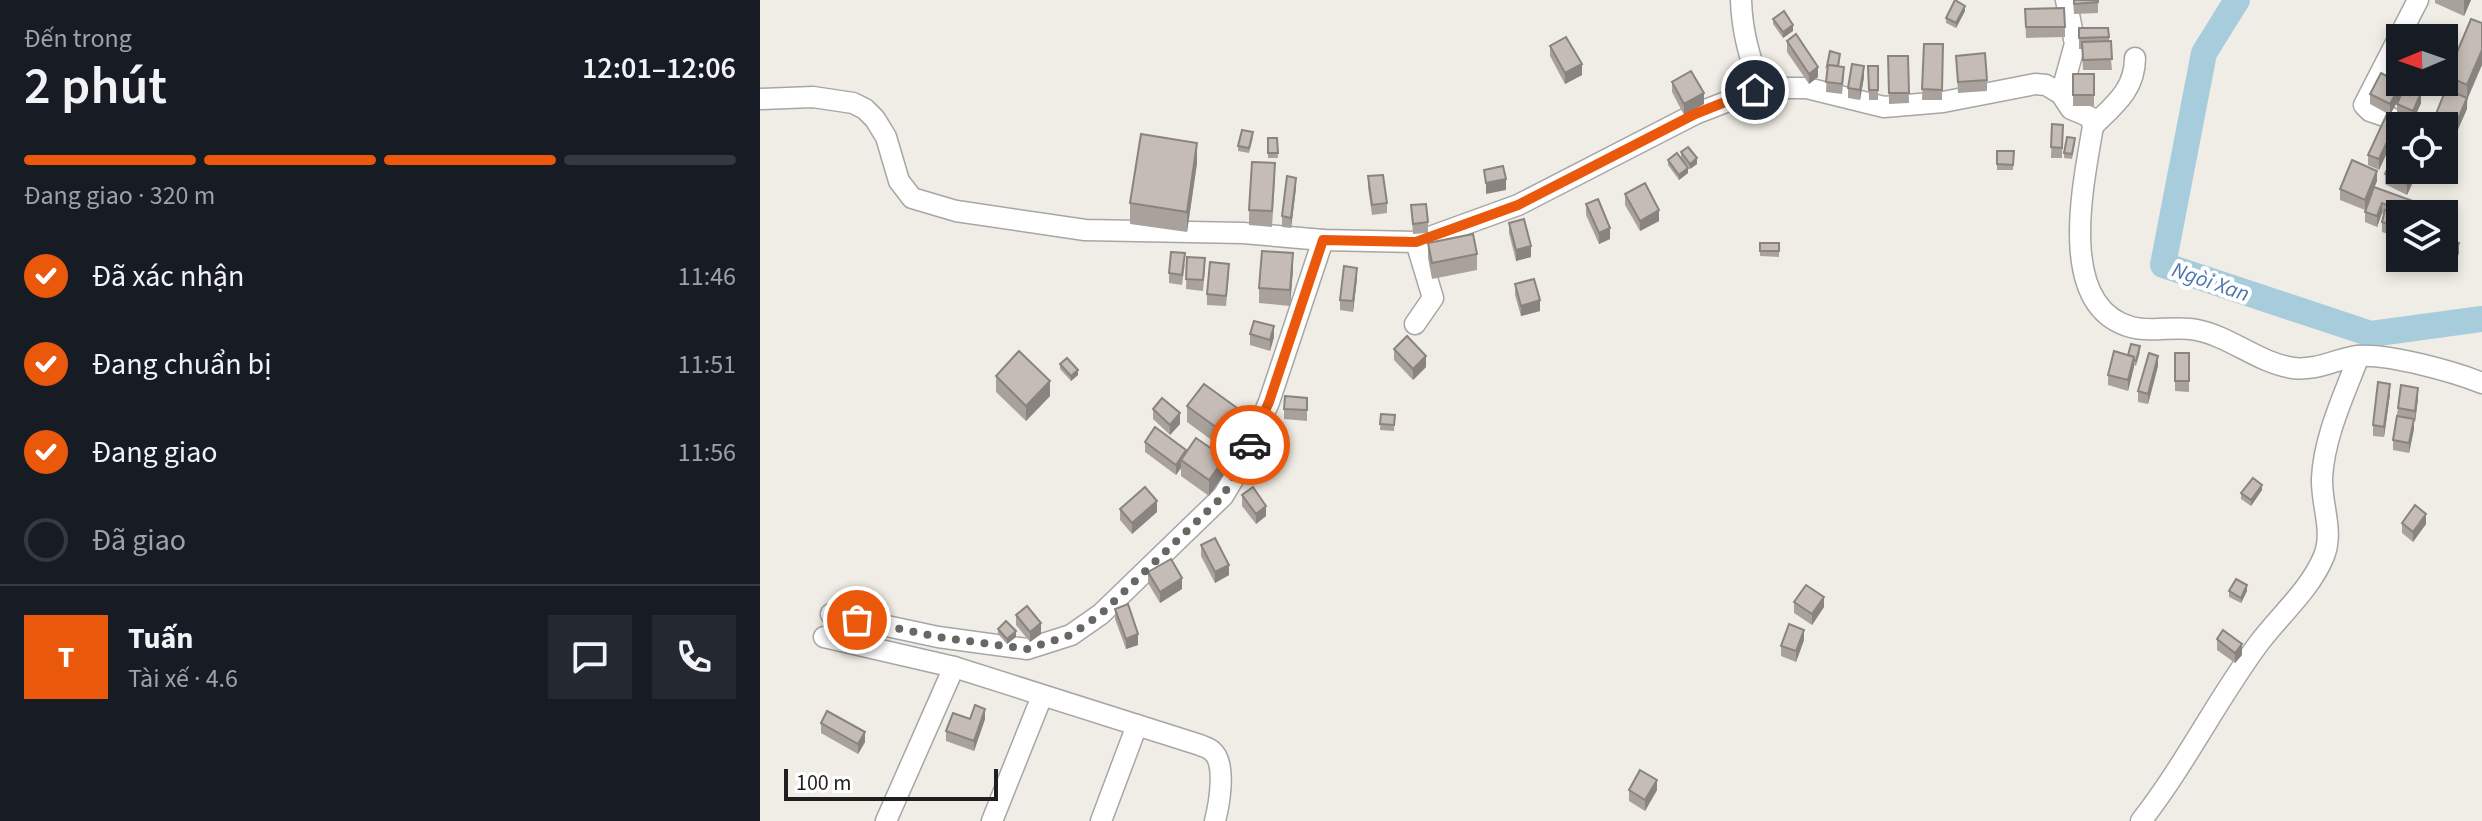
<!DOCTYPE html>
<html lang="vi">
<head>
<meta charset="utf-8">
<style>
  :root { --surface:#171b24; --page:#242831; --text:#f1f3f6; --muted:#9ea1a6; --line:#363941; --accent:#ea580c }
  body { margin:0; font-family:"Source Sans 3",sans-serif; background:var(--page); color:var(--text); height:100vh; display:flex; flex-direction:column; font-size:30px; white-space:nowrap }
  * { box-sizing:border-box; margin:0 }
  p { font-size:26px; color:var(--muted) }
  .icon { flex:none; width:44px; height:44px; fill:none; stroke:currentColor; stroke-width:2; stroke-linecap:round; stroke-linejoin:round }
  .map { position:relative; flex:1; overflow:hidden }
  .panel { display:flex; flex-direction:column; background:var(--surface); width:760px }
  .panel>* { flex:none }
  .needle { width:52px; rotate:268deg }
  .controls { position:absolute; left:1626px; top:24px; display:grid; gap:16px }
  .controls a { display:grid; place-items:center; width:72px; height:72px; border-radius:0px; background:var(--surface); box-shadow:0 4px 12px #0003; font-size:40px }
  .scale { position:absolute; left:24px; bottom:20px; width:214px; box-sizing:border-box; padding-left:8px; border:4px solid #1f1f1f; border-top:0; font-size:22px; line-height:28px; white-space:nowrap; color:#1f1f1f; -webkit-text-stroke:6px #fff; paint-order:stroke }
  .pin { position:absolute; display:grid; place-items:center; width:68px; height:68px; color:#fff; margin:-34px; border:4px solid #fff; border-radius:50%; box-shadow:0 2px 8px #0007 }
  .courier { position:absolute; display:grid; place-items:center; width:80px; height:80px; margin:-40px; border:6px solid #ea580c; border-radius:50%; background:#fff; color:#222; box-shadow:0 2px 10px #0007 }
  .overview em { font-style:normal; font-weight:600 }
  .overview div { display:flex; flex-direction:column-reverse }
  .overview { display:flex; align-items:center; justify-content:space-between; height:136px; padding:0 24px }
  h1 { font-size:52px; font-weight:600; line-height:60px }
  .bar { display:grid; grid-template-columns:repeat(4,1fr); gap:12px 8px; align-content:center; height:96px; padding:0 24px }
  .bar i { height:10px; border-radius:6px; background:var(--line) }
  .bar .active { background:var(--accent) }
  .bar p { grid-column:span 4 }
  .line { display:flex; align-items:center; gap:20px; padding:0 24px; border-top:2px solid var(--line) }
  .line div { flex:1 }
  .round { display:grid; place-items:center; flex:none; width:84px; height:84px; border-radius:0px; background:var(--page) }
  ol { padding:0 24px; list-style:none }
  li { display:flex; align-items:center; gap:24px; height:88px }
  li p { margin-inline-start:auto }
  li .icon { padding:8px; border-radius:50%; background:var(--accent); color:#fff; stroke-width:4 }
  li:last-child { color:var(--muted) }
  li i { width:44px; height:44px; border:4px solid var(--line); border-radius:50% }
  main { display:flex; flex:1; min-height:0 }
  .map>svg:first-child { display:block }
</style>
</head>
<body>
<main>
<section class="panel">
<div class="overview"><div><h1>2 phút</h1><p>Đến trong</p></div><em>12:01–12:06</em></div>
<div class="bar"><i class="active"></i><i class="active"></i><i class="active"></i><i></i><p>Đang giao · 320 m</p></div>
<ol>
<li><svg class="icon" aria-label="check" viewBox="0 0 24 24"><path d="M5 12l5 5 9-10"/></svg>Đã xác nhận<p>11:46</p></li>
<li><svg class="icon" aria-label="check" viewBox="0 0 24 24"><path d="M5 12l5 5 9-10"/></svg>Đang chuẩn bị<p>11:51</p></li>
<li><svg class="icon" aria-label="check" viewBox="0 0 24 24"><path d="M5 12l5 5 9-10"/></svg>Đang giao<p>11:56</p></li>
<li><i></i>Đã giao</li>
</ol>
<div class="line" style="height:144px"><b class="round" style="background:var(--accent);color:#fff">T</b><div><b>Tuấn</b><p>Tài xế · 4.6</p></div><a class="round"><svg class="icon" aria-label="chat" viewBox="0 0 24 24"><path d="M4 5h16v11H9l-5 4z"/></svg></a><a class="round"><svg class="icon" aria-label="phone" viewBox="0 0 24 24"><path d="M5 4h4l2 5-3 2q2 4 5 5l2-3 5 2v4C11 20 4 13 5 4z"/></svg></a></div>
</section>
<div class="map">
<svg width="1722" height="821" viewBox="0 0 1722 821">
  <rect width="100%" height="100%" fill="#efede5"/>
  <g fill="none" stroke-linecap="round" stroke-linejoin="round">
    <!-- river -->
    <polyline stroke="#a7ccdc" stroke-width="26" points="1477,0 1444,53 1403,265 1611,334 1722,319"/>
    <!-- minor casing -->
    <g stroke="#a6a6a6" stroke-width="23">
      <g id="minor">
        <path d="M981,0C982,32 989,59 1002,88"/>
        <polyline points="1301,94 1315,44 1306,0"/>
        <path d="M0,99L53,97L93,103L105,109L115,119L126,137L139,181L152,198L196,211L325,230L483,233L563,240L656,242L758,205L935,114L1002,88H1047L1124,107L1183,102L1275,84L1286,85L1301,94L1311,109L1330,117L1333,126C1324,182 1295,306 1371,327C1392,333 1416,325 1437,330C1471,337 1499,363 1533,368C1556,371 1576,359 1598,356C1627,353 1695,372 1722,383"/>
        <path d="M1333,126C1354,105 1375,90 1375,58"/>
        <polyline points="1654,126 1610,111 1604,105 1658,0"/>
        <polyline points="655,324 673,298 656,242"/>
        <polyline points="71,614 178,637 267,649 311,635 341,614 463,496 480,468 509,402 563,240"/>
        <path d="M64,637L194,667L440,745C444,747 449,748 452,751C467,763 459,805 455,821"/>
        <polyline points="126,821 194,667"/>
        <polyline points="232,821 282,696"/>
        <polyline points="341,821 377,725"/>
        <path d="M1381,821C1425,765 1456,701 1499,643C1520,615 1550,590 1564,556C1574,530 1561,505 1562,478C1564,437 1584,395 1599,356"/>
      </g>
    </g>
    <!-- minor -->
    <use href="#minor" stroke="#fff" stroke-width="20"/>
  </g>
  <!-- wall -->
  <g fill="#a9a29c">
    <polygon points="1313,0 1338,0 1338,13 1314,14"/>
    <polygon points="1675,0 1711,0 1704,16 1675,3"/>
    <polygon points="1265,9 1305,27 1305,37 1266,38"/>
    <polygon points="1205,11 1196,28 1186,23 1186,18"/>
    <polygon points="1013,19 1033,31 1023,38 1013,24"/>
    <polygon points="1711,19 1707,109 1694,138 1684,134 1684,126 1674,126 1674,119 1687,90 1687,76"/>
    <polygon points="1319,28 1348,28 1352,70 1323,70 1322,49 1319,49"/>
    <polygon points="1027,41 1058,77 1049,84 1027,52"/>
    <polygon points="1164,44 1183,44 1182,100 1162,100"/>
    <polygon points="790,46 822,75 805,84 790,56"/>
    <polygon points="1640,46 1640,72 1634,69 1634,59"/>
    <polygon points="1128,56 1148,56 1149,103 1129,104"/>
    <polygon points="1196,56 1227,80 1227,91 1198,93"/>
    <polygon points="1080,59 1079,66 1084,77 1082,94 1066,92 1067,66"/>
    <polygon points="1108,66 1118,66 1118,100 1109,100"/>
    <rect x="1313" y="74" width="21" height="32"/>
    <polygon points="1104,77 1100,100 1088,98 1088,88"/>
    <polygon points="912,82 944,104 924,115 912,92"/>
    <polygon points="1645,82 1666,82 1662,90"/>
    <polygon points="1610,94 1641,94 1661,103 1653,121 1637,114 1637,104 1640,97 1630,115 1610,104"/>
    <polygon points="1292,124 1303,125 1302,158 1291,158"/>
    <polygon points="1637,131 1619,170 1608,165 1608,155"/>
    <polygon points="493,138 489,153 478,151 478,146"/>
    <polygon points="508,138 517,138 518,158 508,158"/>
    <polygon points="1315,143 1312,159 1304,158 1304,153"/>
    <polygon points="1237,151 1254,151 1253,170 1237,170"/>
    <polygon points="921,152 937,164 930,169 921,158"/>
    <polygon points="908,160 928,173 919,180 908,165"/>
    <polygon points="437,163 427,232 370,224 370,203"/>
    <polygon points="1625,174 1652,184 1647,195 1625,184"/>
    <polygon points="608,176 627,203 627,213 612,215 608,187"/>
    <polygon points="515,179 512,227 489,225 489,210"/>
    <polygon points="1617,181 1614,187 1653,212 1652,214 1640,214 1640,238 1622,232 1622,222 1624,214 1622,213 1617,227 1605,222 1605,212 1614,188 1605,210 1580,200 1580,189"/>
    <polygon points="536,188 531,228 522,227 522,216"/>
    <polygon points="865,194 899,221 880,231 865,205"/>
    <polygon points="826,204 850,239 839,244 826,215"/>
    <polygon points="651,205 668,222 668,233 653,234"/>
    <polygon points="749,223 771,257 756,261 749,233"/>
    <polygon points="1684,236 1699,253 1694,266 1677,258 1684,258"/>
    <polygon points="668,243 717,254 717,270 672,279 668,258"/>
    <polygon points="1000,243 1019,243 1019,257 1000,256"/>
    <polygon points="427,257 445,269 443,291 426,289"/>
    <polygon points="425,264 422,285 409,283 409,273"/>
    <polygon points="533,269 530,306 499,303 499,288"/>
    <polygon points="469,274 466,306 447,305 447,294"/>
    <polygon points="597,279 593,312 580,310 580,300"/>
    <polygon points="755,284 780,311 761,316 755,295"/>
    <polygon points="490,334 514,337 510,351 490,345"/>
    <polygon points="634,349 666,367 653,380 634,360"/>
    <polygon points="1380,352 1376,366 1374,365 1368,391 1348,385 1348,375 1368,355"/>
    <polygon points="1415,353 1429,353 1429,392 1415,391"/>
    <polygon points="300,364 318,375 311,381 300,369"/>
    <polygon points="1398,366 1388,404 1378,402 1378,391"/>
    <polygon points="236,376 290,396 266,421 236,392"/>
    <polygon points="1630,394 1624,437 1613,436 1613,425"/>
    <polygon points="547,398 547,421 524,419 524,409"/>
    <polygon points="1658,399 1655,422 1654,421 1654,429 1649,453 1633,450 1633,440 1638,408"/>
    <polygon points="427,406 484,429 468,452 427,422"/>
    <polygon points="393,409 420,424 410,435 393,419"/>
    <polygon points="621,414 635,415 634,431 620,430"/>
    <polygon points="385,442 426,452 465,473 449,496 421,476 421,468 416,475 385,452"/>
    <polygon points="1502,490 1491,506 1481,499 1481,493"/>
    <polygon points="482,495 506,516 496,524 482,506"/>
    <polygon points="360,509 397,512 372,534 360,520"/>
    <polygon points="1642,523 1666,524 1653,542 1642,533"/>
    <polygon points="441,545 469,575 455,583 441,556"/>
    <polygon points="388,572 422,589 400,603 388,583"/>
    <polygon points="1469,591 1487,591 1481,603 1469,597"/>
    <polygon points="1034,602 1064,607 1052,625 1034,613"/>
    <polygon points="355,609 378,645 366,649 355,619"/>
    <polygon points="256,615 281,634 270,642 256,625"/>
    <polygon points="238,629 256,637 247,644 238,634"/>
    <polygon points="1457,639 1482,655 1475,663 1457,650"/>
    <polygon points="1044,640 1036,662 1021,656 1021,646"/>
    <polygon points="210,719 225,719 214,751 186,741 186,731"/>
    <polygon points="61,723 105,742 98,754 61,733"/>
    <polygon points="869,790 897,790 885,811 869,801"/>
  </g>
  <!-- shaded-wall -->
  <g fill="#89847f">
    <polygon points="1704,0 1711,0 1704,16"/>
    <polygon points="1205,6 1205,11 1196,28 1196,23"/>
    <polygon points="1033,25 1033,31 1023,38 1023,32"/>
    <polygon points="1722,50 1722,65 1707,100 1707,85"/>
    <polygon points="822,64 822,75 805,84 805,73"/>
    <polygon points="1104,66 1104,77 1100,100 1100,90"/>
    <polygon points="1058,67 1058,77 1049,84 1049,74"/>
    <polygon points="1641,84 1641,94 1630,115 1630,104"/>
    <polygon points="944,93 944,104 924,115 924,104"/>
    <polygon points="1661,93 1661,103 1653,121 1653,111"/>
    <polygon points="1707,98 1707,109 1694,138 1694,128"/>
    <polygon points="1637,121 1637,131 1619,170 1619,159"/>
    <polygon points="437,143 437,163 427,232 427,212"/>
    <polygon points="937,158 937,164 930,169 930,164"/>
    <polygon points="928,168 928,173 919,180 919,175"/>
    <polygon points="1617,171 1617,181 1605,210 1605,200"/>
    <polygon points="1652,174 1652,184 1647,195 1647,184"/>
    <polygon points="536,178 536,188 531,228 531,218"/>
    <polygon points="746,179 746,190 726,194 726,183"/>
    <polygon points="1622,203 1622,213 1617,227 1617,216"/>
    <polygon points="899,210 899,221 880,231 880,221"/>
    <polygon points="850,228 850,239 839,244 839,233"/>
    <polygon points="1699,243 1699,253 1694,266 1694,255"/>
    <polygon points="771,246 771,257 756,261 756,250"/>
    <polygon points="533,253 533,269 530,306 530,290"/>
    <polygon points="597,268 597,279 593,312 593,301"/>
    <polygon points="780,300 780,311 761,316 761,306"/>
    <polygon points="514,326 514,337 510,351 510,340"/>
    <polygon points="666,356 666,367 653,380 653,369"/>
    <polygon points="1398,356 1398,366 1388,404 1388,394"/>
    <polygon points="1374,357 1374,367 1368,391 1368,380"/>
    <polygon points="318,370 318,375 311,381 311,376"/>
    <polygon points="290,381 290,396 266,421 266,406"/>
    <polygon points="1630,384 1630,394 1624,437 1624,427"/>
    <polygon points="1658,388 1658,399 1655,422 1655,411"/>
    <polygon points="420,413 420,424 410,435 410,425"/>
    <polygon points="484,413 484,429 468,452 468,436"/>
    <polygon points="1654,419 1654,429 1649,453 1649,443"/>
    <polygon points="426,450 426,461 421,460 421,468 416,475 416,465"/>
    <polygon points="465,458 465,473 449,496 449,480"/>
    <polygon points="1502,485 1502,490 1491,506 1491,500"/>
    <polygon points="397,501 397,512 372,534 372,523"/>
    <polygon points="506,506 506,516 496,524 496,514"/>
    <polygon points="1666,514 1666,524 1653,542 1653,532"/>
    <polygon points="469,565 469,575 455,583 455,572"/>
    <polygon points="422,578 422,589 400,603 400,592"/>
    <polygon points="1487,585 1487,591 1481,603 1481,598"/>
    <polygon points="1064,597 1064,607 1052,625 1052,614"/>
    <polygon points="281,623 281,634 270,642 270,632"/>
    <polygon points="1044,630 1044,640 1036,662 1036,651"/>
    <polygon points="256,631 256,637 247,644 247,639"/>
    <polygon points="378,634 378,645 366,649 366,639"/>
    <polygon points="1482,644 1482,655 1475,663 1475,653"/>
    <polygon points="225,709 225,719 214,751 214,741"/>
    <polygon points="105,732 105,742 98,754 98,744"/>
    <polygon points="897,780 897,790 885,811 885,800"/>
  </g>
  <!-- building -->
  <g fill="#c4bcb5" stroke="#89847f" stroke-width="2">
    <polygon points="1195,0 1205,6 1196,23 1186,18"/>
    <polygon points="1314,0 1338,0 1338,2 1314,4"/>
    <polygon points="1304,8 1305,27 1266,27 1265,9"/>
    <polygon points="1024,11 1033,25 1023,32 1013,19"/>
    <polygon points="1711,19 1722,23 1722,50 1707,85 1687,76"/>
    <polygon points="1319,28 1348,28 1349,37 1319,38"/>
    <polygon points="1036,34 1058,67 1049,74 1027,41"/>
    <polygon points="806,37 822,64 805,73 790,46"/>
    <polygon points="1351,41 1352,59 1323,60 1322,42"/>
    <polygon points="1164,44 1183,44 1182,90 1162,89"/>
    <polygon points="1640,46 1640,61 1634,59"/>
    <polygon points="1070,51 1080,54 1078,66 1068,65 1067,66"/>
    <polygon points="1225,53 1227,80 1198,82 1196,56"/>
    <polygon points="1128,56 1148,56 1149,93 1129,93"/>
    <polygon points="1092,64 1104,66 1100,90 1088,88"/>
    <polygon points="1068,65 1084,67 1082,84 1066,82"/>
    <polygon points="1108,66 1118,66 1118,90 1109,90"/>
    <polygon points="931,71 944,93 924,104 912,82"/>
    <polygon points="1621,73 1641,84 1630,104 1610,94"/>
    <rect x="1313" y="74" width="21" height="21"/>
    <polygon points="1645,85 1661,93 1653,111 1637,104"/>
    <polygon points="1686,89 1707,98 1694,128 1674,119"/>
    <polygon points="1626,116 1637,121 1619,159 1608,155"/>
    <polygon points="1292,124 1303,125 1302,148 1291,147"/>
    <polygon points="482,130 493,132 489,148 478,146"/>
    <polygon points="381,134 437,143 427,212 370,203"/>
    <polygon points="1307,137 1315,138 1312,154 1304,153"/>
    <polygon points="508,138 517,138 518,153 508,153"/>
    <polygon points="928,147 937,158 930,164 921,152"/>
    <polygon points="1237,151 1254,151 1253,165 1237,164"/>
    <polygon points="917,153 928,168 919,175 908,160"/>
    <polygon points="1592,160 1617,171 1605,200 1580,189"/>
    <polygon points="492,162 515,163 512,211 489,210"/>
    <polygon points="1630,163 1640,168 1640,170 1644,170 1652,174 1647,184 1625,174"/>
    <polygon points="743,166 746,179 726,183 724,170"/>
    <polygon points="623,175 627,203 612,205 608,176"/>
    <polygon points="527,176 536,178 531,218 522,216"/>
    <polygon points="885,183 899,210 880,221 865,194"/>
    <polygon points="1614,187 1653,201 1649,213 1622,203 1617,216 1605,212"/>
    <polygon points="838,199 850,228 839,233 826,204"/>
    <polygon points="666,204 668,222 653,224 651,205"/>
    <polygon points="1625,210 1640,215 1640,227 1622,222"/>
    <polygon points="764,219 771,246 756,250 749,223"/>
    <polygon points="713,234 717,254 672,263 668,243"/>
    <polygon points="1684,236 1699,243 1694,255 1684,251"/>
    <rect x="1000" y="243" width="19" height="8"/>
    <polygon points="502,251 533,253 530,290 499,288"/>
    <polygon points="411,252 425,253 422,275 409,273"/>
    <polygon points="427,257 445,258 443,280 426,279"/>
    <polygon points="450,262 469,264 466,296 447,294"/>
    <polygon points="584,266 597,268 593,301 580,300"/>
    <polygon points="774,279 780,300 761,306 755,284"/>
    <polygon points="494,321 514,326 510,340 490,334"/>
    <polygon points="647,336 666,356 653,369 634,349"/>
    <polygon points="1371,344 1380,346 1376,361 1374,360 1374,357 1368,355"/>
    <polygon points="259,351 290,381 266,406 236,376"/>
    <polygon points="1354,351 1374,357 1368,380 1348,375"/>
    <polygon points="1389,353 1398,356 1388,394 1378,391"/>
    <rect x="1415" y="353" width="14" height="28"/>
    <polygon points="307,358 318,370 311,376 300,364"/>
    <polygon points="1618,382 1630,384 1624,427 1613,425"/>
    <polygon points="444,384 484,413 468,436 427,406"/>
    <polygon points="1641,385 1658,388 1655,411 1638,408"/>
    <polygon points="525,396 547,398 547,410 524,409"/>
    <polygon points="402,398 420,413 410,425 393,409"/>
    <polygon points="621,414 635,415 634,425 620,424"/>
    <polygon points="1637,416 1654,419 1649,443 1633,440"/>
    <polygon points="395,427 426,450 416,465 385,442"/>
    <polygon points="436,438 465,458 449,480 421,460"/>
    <polygon points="1493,478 1502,485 1491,500 1481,493"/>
    <polygon points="385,487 397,501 372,523 360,509"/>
    <polygon points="493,487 506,506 496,514 482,495"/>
    <polygon points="1655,505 1666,514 1653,532 1642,523"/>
    <polygon points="455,538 469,565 455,572 441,545"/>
    <polygon points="411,559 422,578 400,592 388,572"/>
    <polygon points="1476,579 1487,585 1481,598 1469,591"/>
    <polygon points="1046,585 1064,597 1052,614 1034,602"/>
    <polygon points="368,604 378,634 366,639 355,609"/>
    <polygon points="267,606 281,623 270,632 256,615"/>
    <polygon points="246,621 256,631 247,639 238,629"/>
    <polygon points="1029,624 1044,630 1036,651 1021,646"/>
    <polygon points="1463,630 1482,644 1475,653 1457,639"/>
    <polygon points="215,705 225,709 214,741 186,731 193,713 210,719"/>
    <polygon points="67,711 105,732 98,744 61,723"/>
    <polygon points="880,770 897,780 885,800 869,790"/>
  </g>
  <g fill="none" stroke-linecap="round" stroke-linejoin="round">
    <!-- done -->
    <polyline stroke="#686764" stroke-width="8" stroke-dasharray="0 14.4" points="97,620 178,637 267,649 311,635 341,614 463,496 490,445"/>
    <!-- route -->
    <polyline stroke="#ea580c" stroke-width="10" points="490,445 509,402 563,240 656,242 758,205 935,114 995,90"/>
  </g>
  <g text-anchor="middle" stroke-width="8" stroke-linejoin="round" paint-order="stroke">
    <!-- water labels -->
    <g font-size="22" font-style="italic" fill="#4d75ad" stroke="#fff">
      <text transform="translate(1451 281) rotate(19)" y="8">Ngòi Xan</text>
    </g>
  </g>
</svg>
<div class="controls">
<a><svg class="needle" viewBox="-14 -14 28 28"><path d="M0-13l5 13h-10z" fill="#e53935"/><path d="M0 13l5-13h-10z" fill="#9ea1a6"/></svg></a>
<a><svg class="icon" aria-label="locate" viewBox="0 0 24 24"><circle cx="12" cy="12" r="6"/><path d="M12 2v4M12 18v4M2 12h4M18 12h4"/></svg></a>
<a><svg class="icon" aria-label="layers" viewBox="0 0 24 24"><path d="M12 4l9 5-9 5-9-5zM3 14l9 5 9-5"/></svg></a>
</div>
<div class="scale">100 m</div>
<div class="pin" style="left:97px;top:620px;background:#ea580c"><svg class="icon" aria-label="bag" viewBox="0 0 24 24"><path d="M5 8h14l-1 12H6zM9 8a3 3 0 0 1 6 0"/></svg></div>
<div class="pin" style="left:995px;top:90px;background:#1f2937"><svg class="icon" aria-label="home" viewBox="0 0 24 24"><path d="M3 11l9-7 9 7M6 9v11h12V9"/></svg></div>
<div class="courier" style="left:490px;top:445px"><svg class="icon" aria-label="car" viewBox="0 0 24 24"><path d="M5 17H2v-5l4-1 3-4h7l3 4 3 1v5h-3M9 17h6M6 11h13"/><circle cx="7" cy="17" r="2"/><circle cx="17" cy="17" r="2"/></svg></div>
</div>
</main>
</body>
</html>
